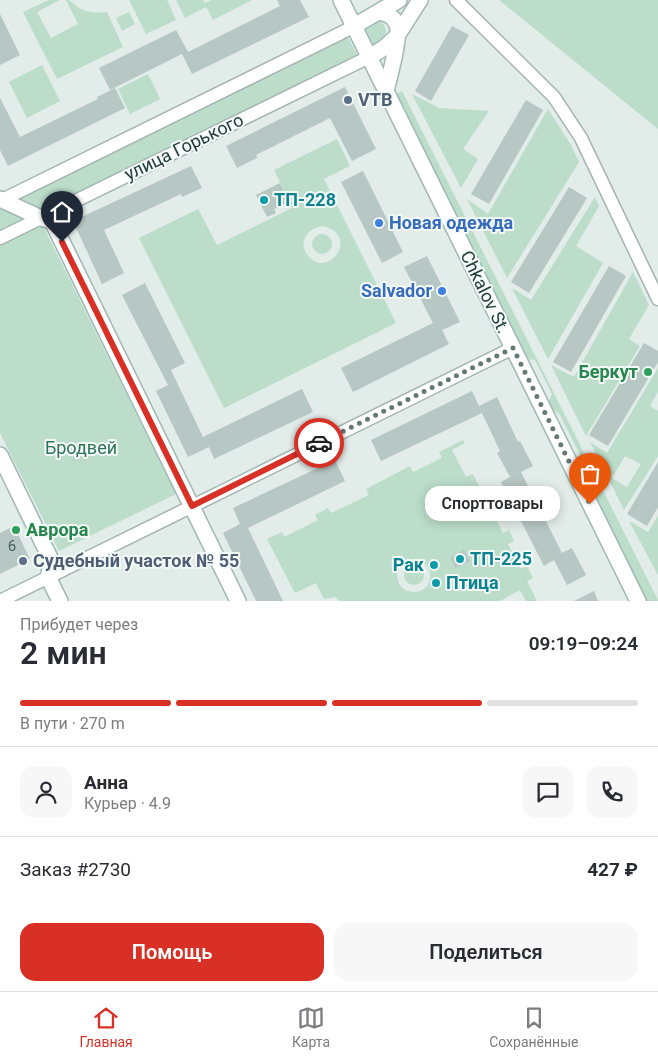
<!DOCTYPE html>
<html lang="ru">
<head>
<meta charset="utf-8">
<style>
  :root { --surface:#fff; --page:#f7f7f7; --text:#2b2b33; --muted:#7c7c81; --line:#e1e1e2; --accent:#d93025 }
  body { margin:0; font-family:Roboto,sans-serif; background:var(--page); color:var(--text); height:100vh; display:flex; flex-direction:column; font-size:19px; white-space:nowrap }
  * { box-sizing:border-box; margin:0 }
  p { font-size:16px; color:var(--muted) }
  .icon { flex:none; width:28px; height:28px; fill:none; stroke:currentColor; stroke-width:2; stroke-linecap:round; stroke-linejoin:round }
  .map { position:relative; height:601px; overflow:hidden }
  .drawer { display:flex; flex-direction:column; background:var(--surface); flex:1 }
  .drawer>* { flex:none }
  .pin { position:absolute; display:grid; place-items:center; width:42px; height:42px; color:#fff; margin:-51px -21px; border-radius:50% 50% 50% 0; rotate:-45deg; box-shadow:0 0 5px #0007 }
  .pin .icon { rotate:45deg }
  .courier { position:absolute; display:grid; place-items:center; width:50px; height:50px; margin:-25px; border:4px solid #d93025; border-radius:50%; background:#fff; color:#222; box-shadow:0 1px 6px #0007 }
  .bubble { position:absolute; height:35px; border-radius:15px; background:var(--surface); box-shadow:0 2px 12px #0003; font-size:16px; font-weight:600; line-height:35px; text-align:center }
  .summary em { font-style:normal; font-weight:600 }
  .summary div { display:flex; flex-direction:column-reverse }
  .summary { display:flex; align-items:center; justify-content:space-between; height:85px; padding:0 20px }
  h1 { font-size:32px; font-weight:600; line-height:38px }
  .bar { display:grid; grid-template-columns:repeat(4,1fr); gap:8px 5px; align-content:center; height:60px; padding:0 20px }
  .bar i { height:6px; border-radius:4px; background:var(--line) }
  .bar .selected { background:var(--accent) }
  .bar p { grid-column:span 4 }
  .line { display:flex; align-items:center; gap:12px; padding:0 20px; border-top:1px solid var(--line) }
  .line div { flex:1 }
  .round { display:grid; place-items:center; flex:none; width:52px; height:52px; border-radius:15px; background:var(--page) }
  .action { display:flex; gap:10px; margin-top:auto; padding:10px 20px }
  .action a { flex:1; height:58px; border-radius:15px; background:var(--accent); color:#fff; font-size:20px; font-weight:600; line-height:58px; text-align:center }
  .action a+a { background:var(--page); color:var(--text) }
  .tabs { display:flex; justify-content:space-around; align-items:center; height:70px; border-top:1px solid var(--line); background:var(--surface); font-size:14px; color:var(--muted) }
  .tabs a { display:grid; justify-items:center; gap:2px }
  .tabs .selected { color:var(--accent) }
  .map>svg:first-child { display:block }
</style>
</head>
<body>
<div class="map">
<svg width="658" height="601" viewBox="0 0 658 601">
  <rect width="100%" height="100%" fill="#e2ece9"/>
  <!-- green -->
  <g fill="#bbddca" fill-rule="evenodd">
    <path d="M49,0H60L37,12L51,38L78,24L66,0H69C80,11 91,14 107,12L123,47L57,79L23,12Z"/>
    <polygon points="129,0 167,0 176,20 146,34"/>
    <polygon points="176,0 203,0 205,3 211,0 252,0 213,20 206,7 185,18"/>
    <polygon points="499,0 658,0 658,129"/>
    <polygon points="129,12 135,24 122,31 116,18"/>
    <path d="M376,20C393,26 387,45 370,44L362,30Z"/>
    <polygon points="347,35 357,55 44,210 20,198"/>
    <polygon points="42,65 60,101 27,118 9,82"/>
    <polygon points="148,74 160,99 130,114 118,89"/>
    <polygon points="402,91 658,600 658,601 646,601 583,473 582,459 560,415 550,407 548,403 552,394 535,360 526,359 395,95"/>
    <polygon points="412,94 439,108 489,111 463,149 478,159 461,188"/>
    <polygon points="548,109 571,145 579,162 507,278 467,199 488,214"/>
    <path d="M337,139L350,166L324,179L396,323L224,408L139,238L198,209L217,245L292,208L274,170ZM324,226C362,237 325,283 306,253C298,238 311,227 324,226Z"/>
    <polygon points="595,197 599,206 576,246 603,263 548,359 512,288 531,300"/>
    <polygon points="0,202 44,228 176,494 59,551 0,433"/>
    <circle cx="322" cy="244" r="10"/>
    <polygon points="633,272 649,305 629,339 640,346 586,436 551,365 574,377"/>
    <path d="M658,368V392L650,406L658,411V456L624,510L590,442L607,453ZM625,456L641,464L627,487L612,478Z"/>
    <path d="M463,440L465,443L452,450L466,477L473,474L483,494L489,492L494,502L489,505L503,533L509,530L514,541L508,544L521,569L527,566L533,578L527,581L537,601H526L520,590L500,601H339L336,597L324,599L316,583L295,593L267,539L282,532L284,537L318,520L315,515L328,508L331,513L369,495L366,489L410,466L413,472L442,458L439,452ZM413,559C437,561 435,593 413,592C393,591 391,563 413,559Z"/>
    <polygon points="658,516 658,575 629,521 648,532"/>
    <circle cx="414" cy="575" r="10"/>
  </g>
  <!-- building -->
  <g fill="#b7c7c3">
    <polygon points="277,0 300,0 309,17 192,74 182,54 110,90 99,68 176,30 188,52 280,6"/>
    <polygon points="0,14 20,55 0,65"/>
    <polygon points="452,26 469,35 431,101 415,91"/>
    <polygon points="345,87 376,149 352,161 330,118 256,155 257,158 237,168 226,146"/>
    <polygon points="115,88 125,108 8,166 0,150 0,98 20,137 98,99 97,97"/>
    <polygon points="526,100 543,110 489,204 471,194"/>
    <polygon points="191,166 202,188 182,197 181,194 104,230 124,273 102,284 73,221"/>
    <polygon points="363,171 403,252 382,263 341,182"/>
    <polygon points="280,183 289,202 274,209 276,213 267,217 256,195"/>
    <polygon points="569,187 587,198 529,293 511,282"/>
    <polygon points="427,256 460,322 442,330 449,344 353,392 341,368 433,323 404,267"/>
    <polygon points="609,266 626,276 571,372 553,362"/>
    <polygon points="145,283 185,363 171,370 203,437 302,389 313,412 214,459 209,447 188,457 156,391 168,385 122,295"/>
    <polygon points="644,343 658,351 658,362 608,446 589,435"/>
    <polygon points="472,391 479,406 497,397 518,442 520,441 533,466 521,472 562,553 572,548 586,575 567,585 554,560 544,566 501,482 510,477 497,453 500,451 482,413 381,461 371,440"/>
    <polygon points="335,460 345,481 248,528 283,601 256,601 223,533 240,524 233,508"/>
    <polygon points="658,462 658,507 647,526 627,514"/>
    <polygon points="14,526 30,559 0,574 0,533"/>
    <polygon points="464,550 470,561 456,568 450,558"/>
    <polygon points="594,591 598,601 574,601"/>
  </g>
  <g fill="none" stroke-linecap="round" stroke-linejoin="round">
    <!-- street casing -->
    <g stroke="#a5b4b1" stroke-width="15">
      <g id="street">
        <polyline points="456,0 554,97 581,138 658,299"/>
        <polyline points="0,201 341,33 354,26"/>
        <polyline points="0,238 369,57"/>
        <polyline points="0,601 513,348"/>
      </g>
    </g>
    <!-- secondary casing -->
    <g stroke="#a0b8b4" stroke-width="18">
      <g id="secondary">
        <polyline points="341,0 638,601"/>
        <path d="M379,12C387,14 394,16 397,25C401,34 389,79 386,91"/>
        <polyline points="354,26 399,0"/>
        <polyline points="369,57 384,48 397,36 420,0"/>
        <polyline points="0,199 41,218 52,221 238,601"/>
        <polyline points="0,455 52,562 48,577 60,601"/>
      </g>
    </g>
    <!-- street -->
    <use href="#street" stroke="#fff" stroke-width="12"/>
    <!-- secondary -->
    <use href="#secondary" stroke="#fff" stroke-width="15"/>
  </g>
  <g fill="none" stroke-linecap="round" stroke-linejoin="round">
    <!-- done -->
    <polyline stroke="#657a78" stroke-width="5" stroke-dasharray="0 9" points="319,443 513,348 590,504"/>
    <!-- route -->
    <polyline stroke="#d93025" stroke-width="6" points="62,242 192,506 319,443"/>
  </g>
  <!-- markers -->
  <g fill="#5c6f8a" stroke="#f3f9f7" stroke-width="2">
    <circle cx="348" cy="100" r="5"/>
    <circle cx="23" cy="561" r="5"/>
  </g>
  <g fill="#0f9aa8" stroke="#f3f9f7" stroke-width="2">
    <circle cx="264" cy="200" r="5"/>
    <circle cx="460" cy="559" r="5"/>
    <circle cx="434" cy="565" r="5"/>
    <circle cx="436" cy="583" r="5"/>
  </g>
  <g fill="#3f7fe0" stroke="#f3f9f7" stroke-width="2">
    <circle cx="379" cy="223" r="5"/>
    <circle cx="442" cy="291" r="5"/>
  </g>
  <g fill="#2e9e5b" stroke="#f3f9f7" stroke-width="2">
    <circle cx="648" cy="372" r="5"/>
    <circle cx="16" cy="530" r="5"/>
  </g>
  <g text-anchor="middle" stroke-width="4" stroke-linejoin="round" paint-order="stroke">
    <!-- number labels -->
    <g font-size="15" fill="#47605d">
      <text x="12" y="551">6</text>
    </g>
    <!-- service labels -->
    <g font-size="18" font-weight="bold" fill="#4e5e75" stroke="#f3f9f7" text-anchor="start">
      <text x="358" y="106">VTB</text>
      <text x="33" y="567">Судебный участок № 55</text>
    </g>
    <!-- street labels -->
    <g font-size="18" fill="#223d3b" stroke="#f3f9f7">
      <text transform="translate(184 147) rotate(-26)" y="6">улица Горького</text>
      <text transform="translate(485 292) rotate(64)" y="6">Chkalov St.</text>
    </g>
    <!-- culture labels -->
    <g font-size="18" font-weight="bold" fill="#0d838f" stroke="#f3f9f7" text-anchor="start">
      <text x="274" y="206">ТП-228</text>
      <text x="470" y="565">ТП-225</text>
      <text x="424" y="571" text-anchor="end">Рак</text>
      <text x="446" y="589">Птица</text>
    </g>
    <!-- shop labels -->
    <g font-size="18" font-weight="bold" fill="#366cbe" stroke="#f3f9f7" text-anchor="start">
      <text x="389" y="229">Новая одежда</text>
      <text x="432" y="297" text-anchor="end">Salvador</text>
    </g>
    <!-- leisure labels -->
    <g font-size="18" font-weight="bold" fill="#27864d" stroke="#f3f9f7" text-anchor="end">
      <text x="638" y="378">Беркут</text>
      <text x="26" y="536" text-anchor="start">Аврора</text>
    </g>
    <!-- park labels -->
    <g font-size="18" fill="#2d7355" stroke="#f3f9f7">
      <text x="81" y="454">Бродвей</text>
    </g>
  </g>
</svg>
<div class="pin" style="left:590px;top:504px;background:#ea580c"><svg class="icon" aria-label="bag" viewBox="0 0 24 24"><path d="M5 8h14l-1 12H6zM9 8a3 3 0 0 1 6 0"/></svg></div>
<div class="pin" style="left:62px;top:242px;background:#1f2937"><svg class="icon" aria-label="home" viewBox="0 0 24 24"><path d="M3 11l9-7 9 7M6 9v11h12V9"/></svg></div>
<div class="courier" style="left:319px;top:443px"><svg class="icon" aria-label="car" viewBox="0 0 24 24"><path d="M5 17H2v-5l4-1 3-4h7l3 4 3 1v5h-3M9 17h6M6 11h13"/><circle cx="7" cy="17" r="2"/><circle cx="17" cy="17" r="2"/></svg></div>
<div class="bubble" style="left:425px;top:486px;width:135px">Спорттовары</div>
</div>
<section class="drawer">
<div class="summary"><div><h1>2 мин</h1><p>Прибудет через</p></div><em>09:19–09:24</em></div>
<div class="bar"><i class="selected"></i><i class="selected"></i><i class="selected"></i><i></i><p>В пути · 270 m</p></div>
<div class="line" style="height:90px"><a class="round"><svg class="icon" aria-label="person" viewBox="0 0 24 24"><circle cx="12" cy="8" r="4"/><path d="M4 21q1-7 8-7t8 7"/></svg></a><div><b>Анна</b><p>Курьер · 4.9</p></div><a class="round"><svg class="icon" aria-label="chat" viewBox="0 0 24 24"><path d="M4 5h16v11H9l-5 4z"/></svg></a><a class="round"><svg class="icon" aria-label="phone" viewBox="0 0 24 24"><path d="M5 4h4l2 5-3 2q2 4 5 5l2-3 5 2v4C11 20 4 13 5 4z"/></svg></a></div>
<div class="line" style="height:65px"><div>Заказ #2730</div><b>427 ₽</b></div>
<div class="action"><a>Помощь</a><a>Поделиться</a></div>
</section>
<nav class="tabs">
<a class="selected"><svg class="icon" aria-label="home" viewBox="0 0 24 24"><path d="M3 11l9-7 9 7M6 9v11h12V9"/></svg>Главная</a>
<a><svg class="icon" aria-label="map" viewBox="0 0 24 24"><path d="M3 6l6-2 6 2 6-2v14l-6 2-6-2-6 2zM9 4v14M15 6v14"/></svg>Карта</a>
<a><svg class="icon" aria-label="saved" viewBox="0 0 24 24"><path d="M7 4h10v16l-5-4-5 4z"/></svg>Сохранённые</a>
</nav>
</body>
</html>
